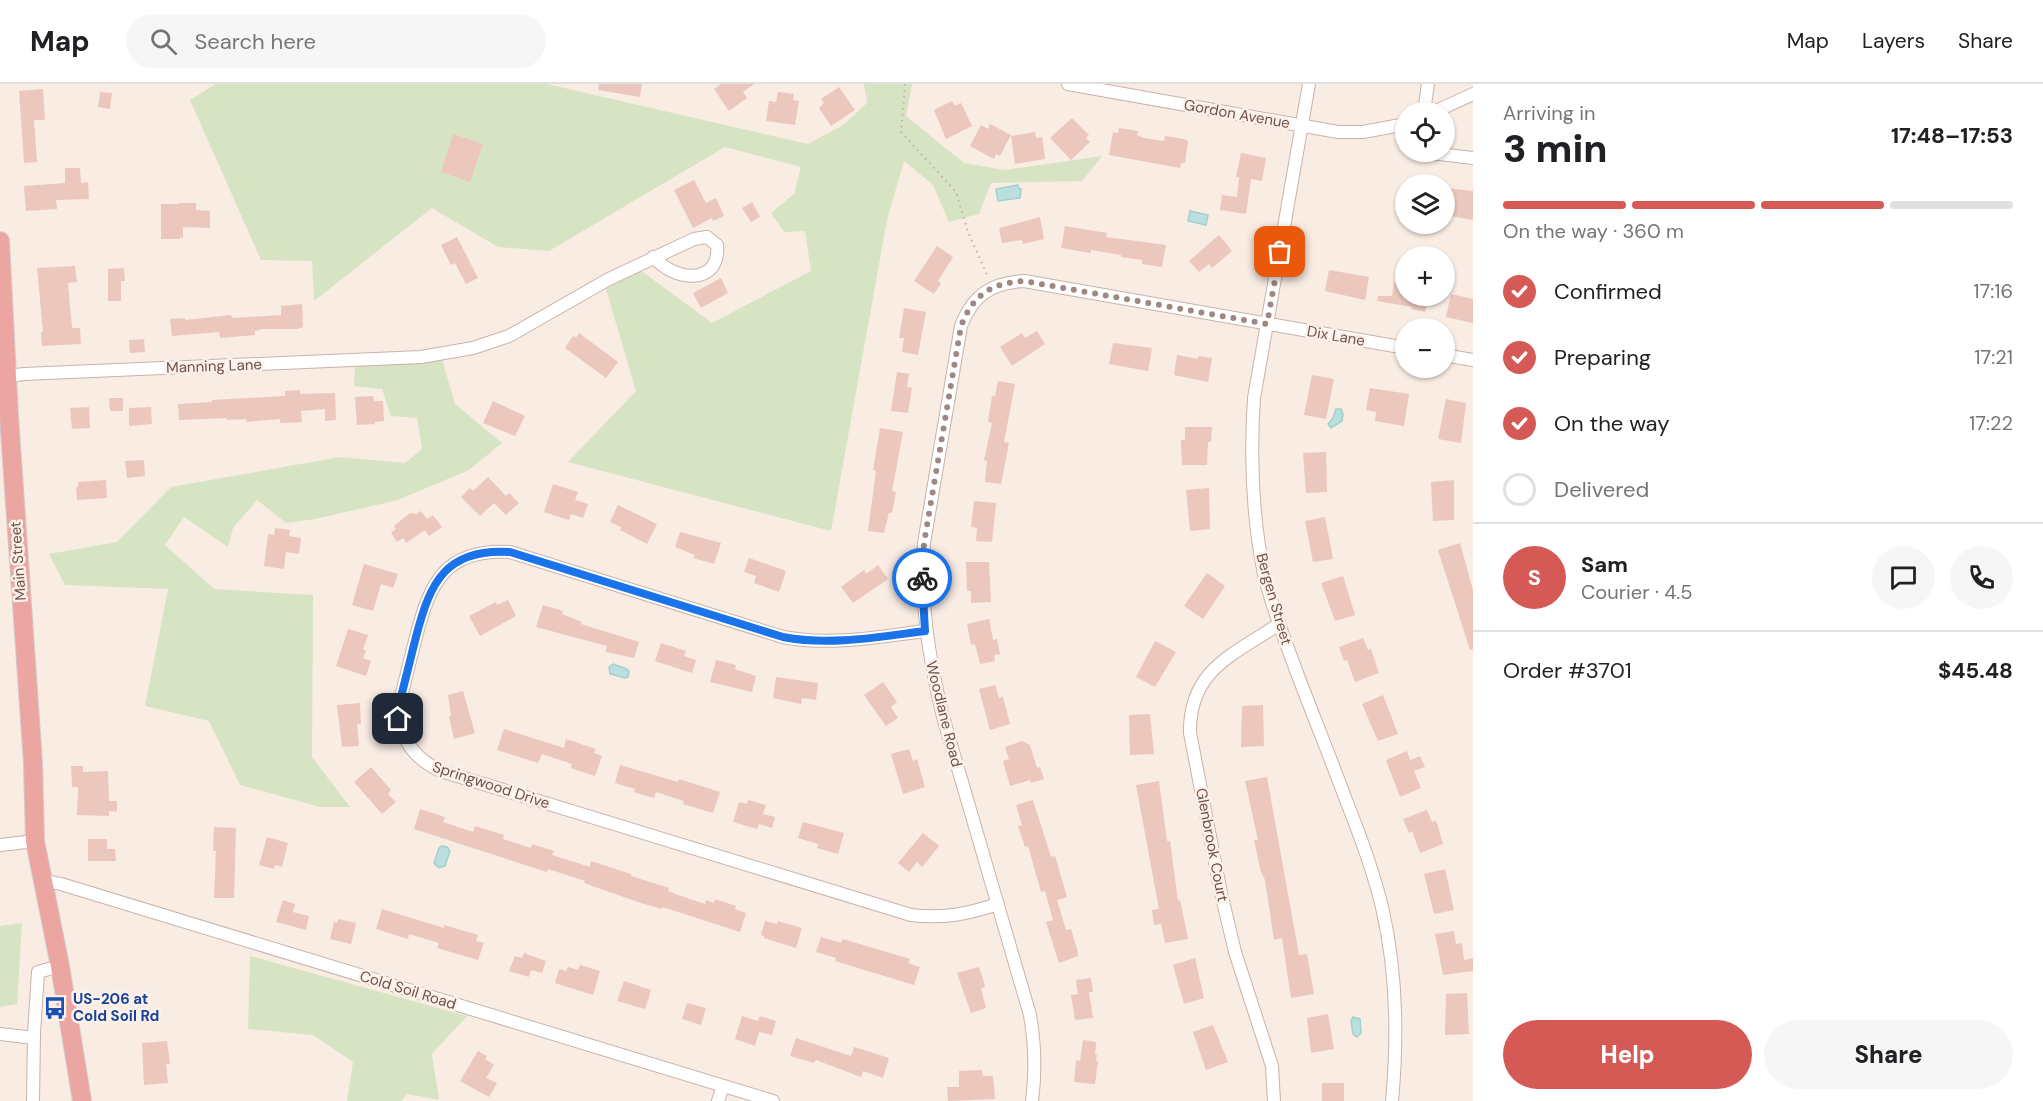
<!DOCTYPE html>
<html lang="en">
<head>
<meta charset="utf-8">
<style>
  :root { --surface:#fff; --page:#f6f6f6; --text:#202124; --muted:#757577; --line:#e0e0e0; --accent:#d55a56 }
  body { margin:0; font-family:"DM Sans",sans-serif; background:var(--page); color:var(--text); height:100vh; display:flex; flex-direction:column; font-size:22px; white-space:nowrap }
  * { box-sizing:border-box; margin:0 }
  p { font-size:20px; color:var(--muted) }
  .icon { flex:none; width:33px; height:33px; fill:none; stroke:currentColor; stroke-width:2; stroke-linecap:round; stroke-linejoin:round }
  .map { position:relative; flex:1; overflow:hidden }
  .side { display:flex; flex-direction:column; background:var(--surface); width:570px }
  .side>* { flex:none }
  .controls { position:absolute; left:1395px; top:18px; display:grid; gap:12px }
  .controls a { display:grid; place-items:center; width:60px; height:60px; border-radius:50%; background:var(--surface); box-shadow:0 2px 4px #0004; font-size:30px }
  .pin { position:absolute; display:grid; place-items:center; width:51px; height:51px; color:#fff; margin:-26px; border-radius:12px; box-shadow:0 3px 9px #0006 }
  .courier { position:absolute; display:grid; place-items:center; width:60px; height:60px; margin:-30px; border:4px solid #1a73e8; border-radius:50%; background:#fff; color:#222; box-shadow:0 2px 8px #0007 }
  .head em { font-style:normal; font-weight:800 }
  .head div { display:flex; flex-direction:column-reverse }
  .head { display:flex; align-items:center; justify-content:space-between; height:102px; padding:0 30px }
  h1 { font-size:39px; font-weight:800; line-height:45px }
  .bar { display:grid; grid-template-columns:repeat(4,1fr); gap:9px 6px; align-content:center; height:72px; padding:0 30px }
  .bar i { height:8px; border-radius:4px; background:var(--line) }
  .bar .active { background:var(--accent) }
  .bar p { grid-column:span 4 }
  .line { display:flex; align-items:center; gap:15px; padding:0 30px; border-top:2px solid var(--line) }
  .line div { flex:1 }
  .round { display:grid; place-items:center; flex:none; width:63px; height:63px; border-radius:32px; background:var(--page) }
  ol { padding:0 30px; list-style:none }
  li { display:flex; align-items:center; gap:18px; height:66px }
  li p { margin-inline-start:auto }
  li .icon { padding:6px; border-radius:50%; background:var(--accent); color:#fff; stroke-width:4 }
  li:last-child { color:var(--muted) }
  li i { width:33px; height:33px; border:3px solid var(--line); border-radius:50% }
  .action { display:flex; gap:12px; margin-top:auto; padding:12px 30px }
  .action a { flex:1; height:69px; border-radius:36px; background:var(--accent); color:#fff; font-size:24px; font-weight:800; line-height:69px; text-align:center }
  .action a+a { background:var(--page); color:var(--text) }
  header { display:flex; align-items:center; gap:36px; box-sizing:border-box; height:84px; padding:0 30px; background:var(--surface); border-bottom:2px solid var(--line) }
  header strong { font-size:28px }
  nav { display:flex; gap:33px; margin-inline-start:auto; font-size:21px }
  .search { width:420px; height:54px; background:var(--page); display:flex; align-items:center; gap:15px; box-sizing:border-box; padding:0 21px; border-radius:33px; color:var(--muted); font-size:22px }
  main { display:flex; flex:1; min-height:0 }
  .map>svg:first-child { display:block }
</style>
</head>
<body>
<header>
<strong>Map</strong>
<div class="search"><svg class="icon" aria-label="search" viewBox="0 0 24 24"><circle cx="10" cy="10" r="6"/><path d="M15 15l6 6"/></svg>Search here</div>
<nav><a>Map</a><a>Layers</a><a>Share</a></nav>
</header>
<main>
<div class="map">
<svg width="1473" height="1017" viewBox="0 0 1473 1017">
  <rect width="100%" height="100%" fill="#f9ece3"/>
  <!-- green -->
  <g fill="#d7e4c4">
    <polygon points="216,0 547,0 808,60 843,41 867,19 864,0 912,0 906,32 964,79 1005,86 1102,72 1082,97 991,99 979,130 949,138 933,101 904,77 887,136 831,447 568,378 636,307 605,202 636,183 712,239 811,187 805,147 784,148 771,129 794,110 801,83 725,63 549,167 498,163 432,124 314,217 312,177 261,176 190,16"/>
    <polygon points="442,275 455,320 502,359 469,386 398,416 315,435 286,439 257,416 233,444 228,463 184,433 165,461 214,505 313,511 312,673 350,723 320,723 240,701 209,637 145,622 168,505 65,501 49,470 117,458 171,403 340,373 405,379 422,365 417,334 391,332 382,305 354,302 355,280"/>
    <polygon points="22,839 17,920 0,923 0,842"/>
    <polygon points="250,872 467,932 432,970 439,1016 407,1010 401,1017 347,1017 353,978 313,951 248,945"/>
  </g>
  <!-- water -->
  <g fill="#bae0de" stroke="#a2d0ce" stroke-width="1.5">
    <polygon points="1018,101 1019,105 1021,105 1020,114 998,117 996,105"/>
    <polygon points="1190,127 1208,131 1206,141 1188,137"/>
    <polygon points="1336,325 1341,325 1343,330 1342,337 1331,344 1328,340 1333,334"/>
    <polygon points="613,580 627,585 629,588 628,593 625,594 610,590 609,583"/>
    <polygon points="442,762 447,763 450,767 445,782 439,784 434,779 439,764"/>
    <polygon points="1353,933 1360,935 1361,949 1357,953 1353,950 1351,937"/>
  </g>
  <!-- building -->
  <g fill="#ebc7be">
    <polygon points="599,0 642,0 640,13 598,6"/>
    <polygon points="721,0 754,0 743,8 747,14 729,27 714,5"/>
    <polygon points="839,3 855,26 831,42 819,24 824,19 821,15"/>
    <polygon points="43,5 45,36 34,36 37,78 24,79 19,7"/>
    <polygon points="100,8 112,9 110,25 98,23"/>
    <polygon points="778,8 794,10 793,16 799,17 795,41 766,37 769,17 776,18"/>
    <polygon points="952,17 955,22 961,19 972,42 946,55 934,26"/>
    <polygon points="1072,34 1089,51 1086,54 1090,58 1071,76 1050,54"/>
    <polygon points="990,40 1011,51 1000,72 996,70 994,75 970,62 981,41 988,45"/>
    <polygon points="1119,44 1138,47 1137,51 1144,54 1164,57 1165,52 1184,55 1188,57 1185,79 1181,79 1180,84 1109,71 1113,48 1118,49"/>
    <polygon points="1035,48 1036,54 1042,53 1045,75 1015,80 1011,52"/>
    <polygon points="453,50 483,60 470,98 441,88"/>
    <polygon points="1241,69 1266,74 1262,97 1251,95 1246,130 1220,126 1222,111 1237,113 1239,93 1236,93"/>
    <polygon points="65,84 80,84 81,99 88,98 89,115 56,116 57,125 26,127 24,102 65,99"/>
    <polygon points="694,96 706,119 716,114 724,132 713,137 712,134 693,144 674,106"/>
    <polygon points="1444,104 1473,107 1473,136 1444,131"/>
    <polygon points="752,118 760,133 751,138 742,124"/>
    <polygon points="179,119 196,119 196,126 210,127 210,144 183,143 183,154 180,153 180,155 161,155 161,120 179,120"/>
    <polygon points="1040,133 1044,155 1023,160 1022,156 1002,159 999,144"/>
    <polygon points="1065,142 1107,149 1106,153 1166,161 1162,183 1142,180 1142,176 1121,173 1121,171 1091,166 1091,169 1061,164"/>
    <polygon points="1219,151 1232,167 1212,184 1209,180 1199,188 1189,177"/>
    <polygon points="457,153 478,194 466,200 455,179 451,181 441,161"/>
    <polygon points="937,162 953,173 938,197 941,199 934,210 914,197"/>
    <polygon points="75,182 77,198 68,199 72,244 80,244 81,260 42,262 41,248 43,248 37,184"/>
    <polygon points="124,184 125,197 121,197 121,217 108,217 108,185"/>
    <polygon points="1329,186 1369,193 1365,216 1325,207"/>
    <polygon points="721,194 728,209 701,224 693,209"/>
    <polygon points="1394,198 1406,201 1406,212 1428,212 1425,228 1411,225 1412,223 1377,217 1378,212 1392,212"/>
    <polygon points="1451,210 1473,215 1473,239 1446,233"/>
    <polygon points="302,220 303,243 297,245 262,245 255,247 255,251 232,253 220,254 219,248 172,252 170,235 185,234 185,236 231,231 232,234 281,231 281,222"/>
    <polygon points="904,224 926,228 918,271 902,268 904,254 899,254"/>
    <polygon points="1037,247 1045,260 1012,282 1000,263 1022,249 1025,254"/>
    <polygon points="579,249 618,278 606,294 565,264 573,252 576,254"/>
    <polygon points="144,255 145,268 130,269 129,256"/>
    <polygon points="1113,259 1152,264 1148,287 1109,280"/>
    <polygon points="1177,271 1198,275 1198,272 1212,274 1208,298 1174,291"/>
    <polygon points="897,288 909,290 907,303 912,304 908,329 891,327"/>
    <polygon points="1312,291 1334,295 1326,335 1304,331"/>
    <polygon points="998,297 1015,300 1004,358 1009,359 1001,400 985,398 987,377 984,376 992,339 988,338 992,312 995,312"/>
    <polygon points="1370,304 1409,310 1404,342 1375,337 1376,328 1366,326"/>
    <polygon points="300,306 300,310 335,309 336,336 325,337 325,325 301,327 302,338 280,339 280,335 246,338 246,335 227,336 227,334 179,336 178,320 212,318 212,316 285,312 285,307"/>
    <polygon points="373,312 374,317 383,317 384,337 375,338 375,340 357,341 355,313"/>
    <polygon points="109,314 123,314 123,327 110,327"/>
    <polygon points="1446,315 1466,319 1461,359 1438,355"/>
    <polygon points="493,317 525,332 515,352 483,339"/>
    <polygon points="89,323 90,344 72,345 70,324"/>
    <polygon points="151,323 152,340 129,342 129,324"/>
    <polygon points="1185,343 1212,343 1211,358 1208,358 1207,381 1182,381 1181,356 1185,356"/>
    <polygon points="880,344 903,348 892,407 896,408 892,429 889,429 884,449 868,447 876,387 873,386"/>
    <polygon points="1326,368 1327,408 1306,409 1303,369"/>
    <polygon points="144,376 145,392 127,394 125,377"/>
    <polygon points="488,393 506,412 509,409 519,419 506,431 494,419 480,432 461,413 470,404 473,407"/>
    <polygon points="106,396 107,414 77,416 76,403 78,403 78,398"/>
    <polygon points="1454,396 1454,436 1433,437 1431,398"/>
    <polygon points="553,400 578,408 575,416 588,420 583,434 571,430 569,436 544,428"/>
    <polygon points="1209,404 1210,445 1190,447 1186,406"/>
    <polygon points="974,417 996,419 992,458 976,457 977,444 971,443"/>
    <polygon points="618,421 657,440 647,460 620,446 621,443 610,438"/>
    <polygon points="421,427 427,435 433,431 442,443 429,452 425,446 406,459 403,454 397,458 391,449 396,445 394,442 410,429 416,430"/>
    <polygon points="1325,433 1333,475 1313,478 1305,437"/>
    <polygon points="275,444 290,446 289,452 301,454 299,470 286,468 284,485 264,482 268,450 274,451"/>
    <polygon points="680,448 721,459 714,480 693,474 695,471 675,463"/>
    <polygon points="1460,459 1473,506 1473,565 1470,566 1438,466"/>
    <polygon points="749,474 786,487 779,508 754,499 756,492 744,488"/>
    <polygon points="966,478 989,478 991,518 971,519 971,507 967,507"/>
    <polygon points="364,480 398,490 393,504 381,500 373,527 352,521"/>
    <polygon points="878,481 888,495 853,519 841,503 864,486 866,490"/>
    <polygon points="1207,489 1225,502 1203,535 1184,522"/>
    <polygon points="1343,492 1355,531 1335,537 1321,499"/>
    <polygon points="508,516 516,532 480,552 469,532 496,518 497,521"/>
    <polygon points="543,521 563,527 562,530 582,538 581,540 639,558 634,574 606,568 607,562 536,543"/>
    <polygon points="989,535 993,556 997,555 1000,570 994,571 995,577 980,580 975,560 971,561 967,540"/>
    <polygon points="348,545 368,551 363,566 366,566 363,574 371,577 366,592 336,582"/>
    <polygon points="1363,554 1368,566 1371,565 1379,589 1355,598 1347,576 1344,577 1339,563"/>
    <polygon points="1155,557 1176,568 1155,603 1136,593"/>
    <polygon points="661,559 686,567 684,572 696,576 692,589 655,577"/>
    <polygon points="716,576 736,581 735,585 756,592 752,608 710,598"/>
    <polygon points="776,593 818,599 816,616 802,614 801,620 773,614"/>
    <polygon points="883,598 897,618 891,623 898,634 886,642 864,611"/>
    <polygon points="995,601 999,614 1003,613 1010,640 990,646 979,605"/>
    <polygon points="463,607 475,649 454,655 449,633 451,632 448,611"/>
    <polygon points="1383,611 1398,650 1378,657 1362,620"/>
    <polygon points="360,619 361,640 357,640 359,662 342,663 337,621"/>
    <polygon points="1263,621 1264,662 1241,663 1242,622"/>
    <polygon points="1150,630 1154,670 1130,671 1129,631"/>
    <polygon points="504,645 564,664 566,655 596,665 594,669 602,672 595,692 571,684 572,680 542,670 538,679 497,666"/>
    <polygon points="1022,657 1030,661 1037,684 1040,683 1044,695 1031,699 1030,696 1010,702 1003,677 1009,675 1005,663"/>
    <polygon points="909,665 913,677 917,675 925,703 903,710 891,670"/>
    <polygon points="1407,667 1410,676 1420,672 1425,683 1414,687 1421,704 1400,713 1386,676"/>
    <polygon points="620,681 678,698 679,695 720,708 713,729 683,720 684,717 656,708 654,714 634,708 635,705 615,699"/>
    <polygon points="71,682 83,682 83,688 108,687 109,717 117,717 117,728 109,727 109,732 77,731 78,703 72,703"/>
    <polygon points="371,683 391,706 388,710 396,718 382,730 354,698"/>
    <polygon points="1267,693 1299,871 1307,870 1314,910 1291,914 1282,854 1274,856 1265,796 1261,788 1254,756 1258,756 1245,697"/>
    <polygon points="1159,697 1167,757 1170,757 1178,817 1180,816 1188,855 1165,859 1161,840 1154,841 1152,826 1159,825 1136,701"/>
    <polygon points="748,716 766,721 763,730 775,733 772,744 759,740 757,745 733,738 739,718 747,720"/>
    <polygon points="1033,716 1051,773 1055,772 1067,813 1057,816 1066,846 1071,845 1077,865 1078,872 1059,879 1046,838 1053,836 1045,807 1041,808 1028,762 1025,763 1018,742 1022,741 1016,721"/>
    <polygon points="420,725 445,733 443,738 473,748 475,742 504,751 503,755 531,764 532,760 554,767 552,771 590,783 591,777 631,790 631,792 669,804 668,807 675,810 705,820 706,816 714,819 715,815 736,822 735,825 746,829 740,848 663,823 662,825 641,819 584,799 585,797 548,785 547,788 414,745"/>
    <polygon points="1427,726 1432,738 1436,736 1443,760 1420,769 1412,747 1409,749 1403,735"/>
    <polygon points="803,738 844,749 838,770 817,764 818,760 798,754"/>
    <polygon points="214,743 236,744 234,814 214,814 216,767 213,767"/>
    <polygon points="923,749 939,762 922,783 917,778 909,788 898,779"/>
    <polygon points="267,753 288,759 282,783 275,781 274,785 259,781"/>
    <polygon points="88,755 107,755 107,765 115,765 116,777 88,777"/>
    <polygon points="1445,785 1454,826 1434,830 1424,790"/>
    <polygon points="283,816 295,820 293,828 309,832 306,846 276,838"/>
    <polygon points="382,825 444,844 444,841 478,851 476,857 484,859 478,876 437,864 439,859 409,850 408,855 376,845"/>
    <polygon points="338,835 356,839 351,860 330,855 334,838 337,839"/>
    <polygon points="765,837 777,840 778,837 802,844 796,864 764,854 764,852 761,851"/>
    <polygon points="1454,847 1456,860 1462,859 1464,876 1473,874 1473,887 1443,891 1435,850"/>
    <polygon points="821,853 841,859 843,855 910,875 908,879 920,883 914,901 835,877 836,874 816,868"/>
    <polygon points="524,869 546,877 542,889 531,886 529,893 509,887 515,872 522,874"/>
    <polygon points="1195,874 1204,914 1184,920 1173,881"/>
    <polygon points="580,881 600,887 593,911 555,899 559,885 566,887 568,883 578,886"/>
    <polygon points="979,883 985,902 981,905 986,924 971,929 957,889"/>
    <polygon points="1091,894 1093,908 1089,908 1093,934 1075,936 1071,911 1078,910 1076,896"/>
    <polygon points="624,897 651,906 645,925 617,917"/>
    <polygon points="1467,909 1469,950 1445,951 1446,910"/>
    <polygon points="687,919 706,924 701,941 682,935"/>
    <polygon points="1328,930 1334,965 1311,969 1307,934"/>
    <polygon points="742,932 758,937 760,932 776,937 772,951 759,948 755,962 735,955"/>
    <polygon points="1213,941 1228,978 1206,986 1193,948"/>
    <polygon points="796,954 851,972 854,963 889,974 883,994 863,987 861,993 816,976 814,979 790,972"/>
    <polygon points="1083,956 1096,958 1095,970 1097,971 1096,977 1098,977 1095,1000 1074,998 1076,976 1080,977"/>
    <polygon points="167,957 170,980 166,980 168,999 144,1001 142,959"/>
    <polygon points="478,967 487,972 485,975 494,981 486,994 497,999 489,1013 460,997"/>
    <polygon points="982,986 983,992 993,992 995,1015 948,1017 947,1003 959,1003 959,987"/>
    <rect x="1322" y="999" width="22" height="18"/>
  </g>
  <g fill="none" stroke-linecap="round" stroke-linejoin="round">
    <!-- minor casing -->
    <g stroke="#c8b3ab" stroke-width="14">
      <g id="minor">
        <polyline points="1068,0 1338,48 1363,48 1406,40"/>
        <path d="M1309,0L1254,314C1250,373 1252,431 1264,490C1272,524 1285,556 1297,589C1313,631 1330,673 1346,716C1360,751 1373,786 1382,823C1397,887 1398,952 1392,1017"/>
        <polyline points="1424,28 1428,0"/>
        <polyline points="1434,28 1473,10"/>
        <polyline points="1423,68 1473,74"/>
        <polyline points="1444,271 1473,276"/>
        <path d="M0,293L24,290L421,273L473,264L509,252L609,195L694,155L707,153L717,161C720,193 692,198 668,185C663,182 657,177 653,173"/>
        <path d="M925,547C878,553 830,562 783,553L510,468C446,464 430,498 416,553C410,576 405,598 399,620C398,652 412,674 441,687L911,831C944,835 967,830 998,820"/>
        <polyline points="0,761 35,757"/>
        <polyline points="42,796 61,800 773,1017"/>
        <polyline points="0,950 34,954"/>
        <polyline points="33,1017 34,949 38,888 60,882"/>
        <polyline points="718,1017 723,1002"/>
        <path d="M1032,1017C1036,987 1035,960 1030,931L943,633C929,574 920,520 924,459L961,242C973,211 991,199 1024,197L1406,264"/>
        <path d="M1274,1017L1272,982L1235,868L1221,809L1190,649C1189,586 1233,571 1279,540"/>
      </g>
    </g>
    <!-- highway casing -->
    <g stroke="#d4cbc9" stroke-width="20">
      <polyline id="highway" points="0,157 9,332 33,679 35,757 60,882 82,1017"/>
    </g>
    <!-- path -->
    <polyline stroke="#cfaba2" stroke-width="2" stroke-dasharray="1.5 4.5" stroke-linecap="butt" points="905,0 901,48 956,108 968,148 988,193"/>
    <!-- minor -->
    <use href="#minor" stroke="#fff" stroke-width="12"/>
    <!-- highway -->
    <use href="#highway" stroke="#eca6a1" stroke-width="18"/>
  </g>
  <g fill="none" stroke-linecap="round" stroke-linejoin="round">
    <!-- done -->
    <path stroke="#9f8881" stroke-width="6" stroke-dasharray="0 10.8" d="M922,494L924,459L961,242C973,211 991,199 1024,197L1267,240L1280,168"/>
    <!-- route -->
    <path stroke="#1a73e8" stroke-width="8" d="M398,635L399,620C405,598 410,576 416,553C430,498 446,464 510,468L783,553C830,562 878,553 925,547L922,494"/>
  </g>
  <!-- icons -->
  <defs>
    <g id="bus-bare" transform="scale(1.8)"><path d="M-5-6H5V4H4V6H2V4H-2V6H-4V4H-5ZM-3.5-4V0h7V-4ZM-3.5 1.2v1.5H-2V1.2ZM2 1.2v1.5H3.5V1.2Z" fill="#1a4fb4" stroke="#fcf1e9" stroke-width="2.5" paint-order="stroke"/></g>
  </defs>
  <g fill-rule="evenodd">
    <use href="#bus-bare" x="55" y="924"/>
  </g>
  <g text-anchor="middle" stroke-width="5" stroke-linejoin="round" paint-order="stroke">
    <!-- street labels -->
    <g font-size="15" fill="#6e524c" stroke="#fcf1e9">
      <text transform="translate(1237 30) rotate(10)" y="5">Gordon Avenue</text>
      <text transform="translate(1336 252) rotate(10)" y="5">Dix Lane</text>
      <text transform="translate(214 282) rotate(-2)" y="5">Manning Lane</text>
      <text transform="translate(18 477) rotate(-94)" y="5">Main Street</text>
      <text transform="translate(1274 515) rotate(74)" y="5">Bergen Street</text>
      <text transform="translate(944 630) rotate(76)" y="5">Woodlane Road</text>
      <text transform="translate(491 701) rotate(18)" y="5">Springwood Drive</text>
      <text transform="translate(1212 761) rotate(79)" y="5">Glenbrook Court</text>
      <text transform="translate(408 906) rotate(17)" y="5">Cold Soil Road</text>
    </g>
    <!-- transit labels -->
    <g font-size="15" font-weight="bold" fill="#164399" stroke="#fcf1e9" text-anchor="start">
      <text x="73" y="920">US-206 at<tspan x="73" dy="17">Cold Soil Rd</tspan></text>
    </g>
  </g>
</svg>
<div class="controls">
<a><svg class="icon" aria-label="locate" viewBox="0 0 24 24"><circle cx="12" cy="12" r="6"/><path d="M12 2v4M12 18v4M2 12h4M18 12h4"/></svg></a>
<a><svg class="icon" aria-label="layers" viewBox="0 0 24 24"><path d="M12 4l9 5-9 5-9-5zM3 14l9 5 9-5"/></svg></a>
<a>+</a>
<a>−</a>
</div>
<div class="pin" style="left:1280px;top:168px;background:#ea580c"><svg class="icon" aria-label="bag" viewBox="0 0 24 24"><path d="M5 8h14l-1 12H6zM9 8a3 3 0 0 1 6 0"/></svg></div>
<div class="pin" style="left:398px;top:635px;background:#1f2937"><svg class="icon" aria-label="home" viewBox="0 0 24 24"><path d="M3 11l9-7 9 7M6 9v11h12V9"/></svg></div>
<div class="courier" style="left:922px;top:494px"><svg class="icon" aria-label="bike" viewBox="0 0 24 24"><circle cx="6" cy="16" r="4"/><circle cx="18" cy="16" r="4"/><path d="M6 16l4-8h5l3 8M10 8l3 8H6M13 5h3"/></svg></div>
</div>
<section class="side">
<div class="head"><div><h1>3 min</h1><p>Arriving in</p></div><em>17:48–17:53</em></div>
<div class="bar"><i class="active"></i><i class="active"></i><i class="active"></i><i></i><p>On the way · 360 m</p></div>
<ol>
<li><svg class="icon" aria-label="check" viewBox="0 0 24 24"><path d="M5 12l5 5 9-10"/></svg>Confirmed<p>17:16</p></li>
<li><svg class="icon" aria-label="check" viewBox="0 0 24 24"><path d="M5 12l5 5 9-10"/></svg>Preparing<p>17:21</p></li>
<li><svg class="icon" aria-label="check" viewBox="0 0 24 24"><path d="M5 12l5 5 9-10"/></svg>On the way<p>17:22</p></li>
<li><i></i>Delivered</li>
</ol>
<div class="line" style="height:108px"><b class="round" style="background:var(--accent);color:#fff">S</b><div><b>Sam</b><p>Courier · 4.5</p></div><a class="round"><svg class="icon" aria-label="chat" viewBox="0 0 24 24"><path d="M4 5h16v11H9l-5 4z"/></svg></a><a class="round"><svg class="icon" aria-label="phone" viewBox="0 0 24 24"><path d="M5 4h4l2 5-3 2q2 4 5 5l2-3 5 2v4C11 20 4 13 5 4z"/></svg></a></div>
<div class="line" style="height:78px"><div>Order #3701</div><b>$45.48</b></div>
<div class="action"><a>Help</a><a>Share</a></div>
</section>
</main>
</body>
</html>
